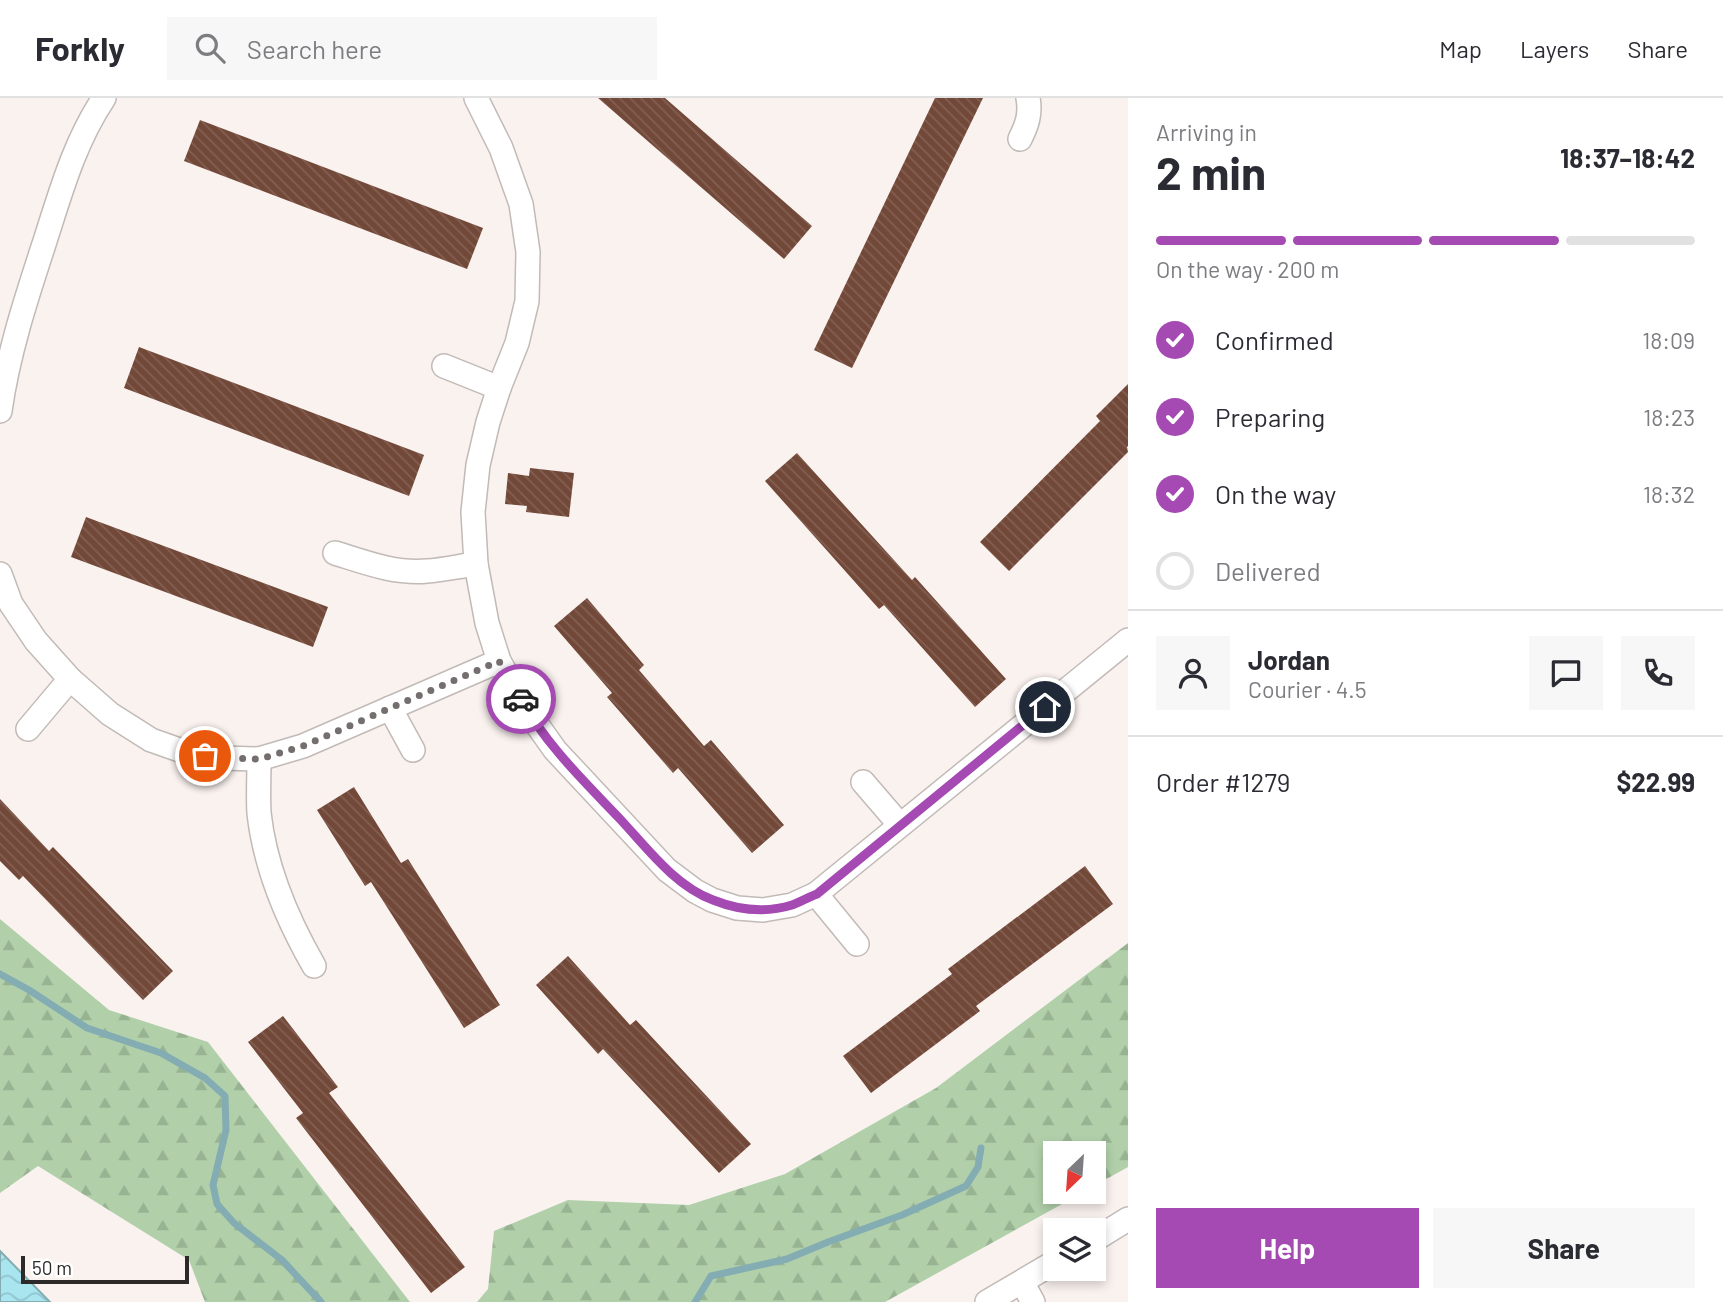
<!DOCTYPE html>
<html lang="en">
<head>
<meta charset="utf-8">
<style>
  :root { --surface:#fff; --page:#f7f7f7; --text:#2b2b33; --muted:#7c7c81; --line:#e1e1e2; --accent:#a549b3 }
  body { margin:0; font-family:Barlow,sans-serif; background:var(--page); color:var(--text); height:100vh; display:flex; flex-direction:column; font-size:26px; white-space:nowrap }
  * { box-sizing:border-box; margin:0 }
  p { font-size:23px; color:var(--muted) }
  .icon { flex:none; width:38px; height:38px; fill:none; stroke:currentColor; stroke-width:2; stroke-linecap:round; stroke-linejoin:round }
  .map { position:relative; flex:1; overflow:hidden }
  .sheet { display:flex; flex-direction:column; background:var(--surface); width:595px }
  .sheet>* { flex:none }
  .needle { width:46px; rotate:205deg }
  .buttons { position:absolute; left:1043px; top:1043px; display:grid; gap:14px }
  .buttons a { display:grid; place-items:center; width:63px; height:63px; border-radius:0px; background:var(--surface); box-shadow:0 4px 10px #0003; font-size:35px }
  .scale { position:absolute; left:21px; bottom:18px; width:168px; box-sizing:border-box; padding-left:7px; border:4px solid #2c2928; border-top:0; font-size:19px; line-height:24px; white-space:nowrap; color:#2c2928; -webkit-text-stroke:5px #fff; paint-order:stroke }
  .pin { position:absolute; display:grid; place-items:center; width:60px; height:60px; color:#fff; margin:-30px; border:4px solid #fff; border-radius:50%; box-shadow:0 2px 7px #0007 }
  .courier { position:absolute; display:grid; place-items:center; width:70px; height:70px; margin:-35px; border:5px solid #a549b3; border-radius:50%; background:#fff; color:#222; box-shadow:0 2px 9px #0007 }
  .summary em { font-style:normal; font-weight:700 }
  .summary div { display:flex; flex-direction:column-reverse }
  .summary { display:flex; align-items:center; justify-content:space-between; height:119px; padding:0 28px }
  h1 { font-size:46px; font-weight:700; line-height:52px }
  .bar { display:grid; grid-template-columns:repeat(4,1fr); gap:10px 7px; align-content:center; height:84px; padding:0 28px }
  .bar i { height:9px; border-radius:5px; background:var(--line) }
  .bar .current { background:var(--accent) }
  .bar p { grid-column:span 4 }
  .line { display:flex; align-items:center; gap:18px; padding:0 28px; border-top:2px solid var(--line) }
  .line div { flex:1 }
  .round { display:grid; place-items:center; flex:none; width:74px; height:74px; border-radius:0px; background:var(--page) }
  ol { padding:0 28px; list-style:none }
  li { display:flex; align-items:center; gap:21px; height:77px }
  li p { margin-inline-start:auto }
  li .icon { padding:7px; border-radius:50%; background:var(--accent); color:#fff; stroke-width:4 }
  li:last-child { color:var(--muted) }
  li i { width:38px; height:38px; border:4px solid var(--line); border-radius:50% }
  .primary-button { display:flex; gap:14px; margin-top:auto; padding:14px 28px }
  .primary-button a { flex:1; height:80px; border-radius:0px; background:var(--accent); color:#fff; font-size:28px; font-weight:700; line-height:80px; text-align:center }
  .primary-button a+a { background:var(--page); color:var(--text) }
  header { display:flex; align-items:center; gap:42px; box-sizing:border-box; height:98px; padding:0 35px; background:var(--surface); border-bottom:2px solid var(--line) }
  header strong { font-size:33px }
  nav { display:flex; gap:38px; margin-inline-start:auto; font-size:24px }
  .search { width:490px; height:63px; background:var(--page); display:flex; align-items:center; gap:18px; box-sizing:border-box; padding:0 24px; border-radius:0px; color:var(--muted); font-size:26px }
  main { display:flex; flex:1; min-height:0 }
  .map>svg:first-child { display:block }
</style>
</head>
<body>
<header>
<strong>Forkly</strong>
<div class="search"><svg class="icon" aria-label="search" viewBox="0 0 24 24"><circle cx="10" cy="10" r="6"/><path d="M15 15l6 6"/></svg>Search here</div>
<nav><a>Map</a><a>Layers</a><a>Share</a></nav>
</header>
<main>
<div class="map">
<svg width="1128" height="1204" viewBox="0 0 1128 1204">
  <defs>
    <pattern id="forest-firs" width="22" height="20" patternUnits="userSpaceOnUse" patternTransform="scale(1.75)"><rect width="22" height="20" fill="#b1d0aa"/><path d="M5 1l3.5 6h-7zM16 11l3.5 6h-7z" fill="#98b392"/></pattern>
    <pattern id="water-waves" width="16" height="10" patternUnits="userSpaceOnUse" patternTransform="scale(1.75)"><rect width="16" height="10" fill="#a8e5ef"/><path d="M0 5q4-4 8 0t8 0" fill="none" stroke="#91c4cd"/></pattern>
    <pattern id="building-back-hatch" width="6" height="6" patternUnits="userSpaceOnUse" patternTransform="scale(1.75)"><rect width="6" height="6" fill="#724838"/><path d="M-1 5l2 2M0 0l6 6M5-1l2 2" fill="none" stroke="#826053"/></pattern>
  </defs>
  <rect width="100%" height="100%" fill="#faf2ef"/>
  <!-- forest -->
  <g fill="url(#forest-firs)">
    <polygon points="0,821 109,912 208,944 410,1204 205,1204 189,1162 38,1068 0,1095"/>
    <polygon points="1128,845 1128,1069 1094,1088 1094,1055 1055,1055 1055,1094 1084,1094 885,1204 477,1204 488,1191 494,1133 568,1102 689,1107 785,1076 936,990"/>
  </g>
  <!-- water -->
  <polygon fill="url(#water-waves)" stroke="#83adb3" stroke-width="2" points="0,1153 50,1204 0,1204"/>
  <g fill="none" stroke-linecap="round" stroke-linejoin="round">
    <!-- stream -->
    <g stroke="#83adb3" stroke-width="7">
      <polyline points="0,876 29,892 87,930 161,955 205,980 225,998 226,1032 213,1087 217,1106 234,1125 282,1162 321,1204"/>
      <polyline points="695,1204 711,1178 787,1161 828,1144 902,1117 966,1088 978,1069 981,1050"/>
    </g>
  </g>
  <!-- building -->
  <g fill="url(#building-back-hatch)">
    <polygon points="598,0 665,0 812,128 784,161"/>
    <polygon points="935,0 983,0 852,270 814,252"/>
    <polygon points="200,22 483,130 467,171 184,63"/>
    <polygon points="139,249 424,357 409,398 124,290"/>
    <polygon points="1128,286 1128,348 1127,349 1128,354 1009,473 980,444 1100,323 1096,318"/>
    <polygon points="797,355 912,482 915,479 1006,581 975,609 884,507 879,511 765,383"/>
    <polygon points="530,370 574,375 569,419 526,414 527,408 505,406 508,375 529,378"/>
    <polygon points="86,419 328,509 313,549 71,459"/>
    <polygon points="587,500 644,567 639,572 704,648 711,642 784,727 752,755 678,670 673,675 607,599 612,595 554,528"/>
    <polygon points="354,689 401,765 408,761 500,907 464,930 371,784 365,788 317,712"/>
    <polygon points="0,701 49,753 53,749 173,873 143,902 23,778 19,782 0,763"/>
    <polygon points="1085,768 1113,806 976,908 980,913 871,995 843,958 952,876 948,871"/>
    <polygon points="568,858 630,927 636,922 751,1046 719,1075 603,951 598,956 536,887"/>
    <polygon points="283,918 338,989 329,995 465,1169 431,1195 296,1020 303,1015 248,944"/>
  </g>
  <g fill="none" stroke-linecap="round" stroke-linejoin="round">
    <!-- minor casing -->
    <g stroke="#c2bab7" stroke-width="26">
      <g id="minor">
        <polyline points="476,0 501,50 521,106 528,154 527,203 517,245 499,290 488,324 478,367 473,414 476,466 487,525 499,563 526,611 555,652 667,772 695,793 712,802 737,810 763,812 792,807 816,796 1128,542"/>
        <path d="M1020,41C1027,27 1031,16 1028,0"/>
        <polyline points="444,268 499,290"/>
        <path d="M0,313C8,255 27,198 45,143C61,93 75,43 104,0"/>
        <path d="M335,455C364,464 395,476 427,473C443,472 460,468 476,466"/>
        <polyline points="0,476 11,506 36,543 70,581 110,616 151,642 188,655 222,660 259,661 303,648 499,563"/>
        <polyline points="390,610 413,652"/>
        <polyline points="28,631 70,581"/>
        <path d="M259,661C259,679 258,698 259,715C265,770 287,821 314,868"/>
        <polyline points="863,684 900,727"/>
        <polyline points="816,796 857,846"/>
        <polyline points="1094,1142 1128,1121"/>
        <polyline points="1022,1184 1033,1204"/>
        <polyline points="987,1204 1055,1164"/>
      </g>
    </g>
    <!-- minor -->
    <use href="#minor" stroke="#fff" stroke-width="23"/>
  </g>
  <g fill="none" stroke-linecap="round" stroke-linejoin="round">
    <!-- done -->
    <polyline stroke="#746f6e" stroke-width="7" stroke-dasharray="0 12.6" points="205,658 222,660 260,661 303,648 499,563 521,601"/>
    <!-- route -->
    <path stroke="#a549b3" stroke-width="9" d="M521,601C546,647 585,684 620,721C647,750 675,788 713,802C738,812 766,815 792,807C800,804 809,799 817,796L1045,609"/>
  </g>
</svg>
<div class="buttons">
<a><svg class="needle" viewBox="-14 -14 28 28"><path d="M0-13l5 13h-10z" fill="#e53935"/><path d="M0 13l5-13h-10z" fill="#7c7c81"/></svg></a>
<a><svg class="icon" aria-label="layers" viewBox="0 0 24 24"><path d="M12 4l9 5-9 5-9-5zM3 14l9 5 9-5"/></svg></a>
</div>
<div class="scale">50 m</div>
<div class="pin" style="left:205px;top:658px;background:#ea580c"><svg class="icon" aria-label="bag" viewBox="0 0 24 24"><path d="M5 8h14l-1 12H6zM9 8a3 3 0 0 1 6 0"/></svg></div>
<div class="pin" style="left:1045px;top:609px;background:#1f2937"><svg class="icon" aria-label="home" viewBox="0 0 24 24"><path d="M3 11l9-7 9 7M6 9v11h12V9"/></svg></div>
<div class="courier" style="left:521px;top:601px"><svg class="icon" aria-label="car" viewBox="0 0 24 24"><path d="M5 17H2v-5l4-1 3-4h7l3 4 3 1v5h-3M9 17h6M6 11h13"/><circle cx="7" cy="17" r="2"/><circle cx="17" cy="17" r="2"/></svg></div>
</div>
<section class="sheet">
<div class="summary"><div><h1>2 min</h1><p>Arriving in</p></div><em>18:37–18:42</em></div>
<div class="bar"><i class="current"></i><i class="current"></i><i class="current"></i><i></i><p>On the way · 200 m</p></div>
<ol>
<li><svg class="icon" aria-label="check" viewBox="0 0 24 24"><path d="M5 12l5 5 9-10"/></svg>Confirmed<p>18:09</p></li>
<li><svg class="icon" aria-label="check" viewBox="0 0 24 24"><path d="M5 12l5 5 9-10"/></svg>Preparing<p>18:23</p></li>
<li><svg class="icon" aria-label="check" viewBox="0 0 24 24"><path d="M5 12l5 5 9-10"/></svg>On the way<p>18:32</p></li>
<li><i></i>Delivered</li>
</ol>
<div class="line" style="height:126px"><a class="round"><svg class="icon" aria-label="person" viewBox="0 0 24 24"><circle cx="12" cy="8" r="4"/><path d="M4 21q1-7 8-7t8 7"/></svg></a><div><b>Jordan</b><p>Courier · 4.5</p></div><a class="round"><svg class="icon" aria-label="chat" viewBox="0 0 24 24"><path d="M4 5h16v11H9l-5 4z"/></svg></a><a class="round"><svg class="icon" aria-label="phone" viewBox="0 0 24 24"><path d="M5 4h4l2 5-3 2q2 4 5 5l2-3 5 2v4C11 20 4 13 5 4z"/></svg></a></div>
<div class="line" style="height:91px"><div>Order #1279</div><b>$22.99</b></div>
<div class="primary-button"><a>Help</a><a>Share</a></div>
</section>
</main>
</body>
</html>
